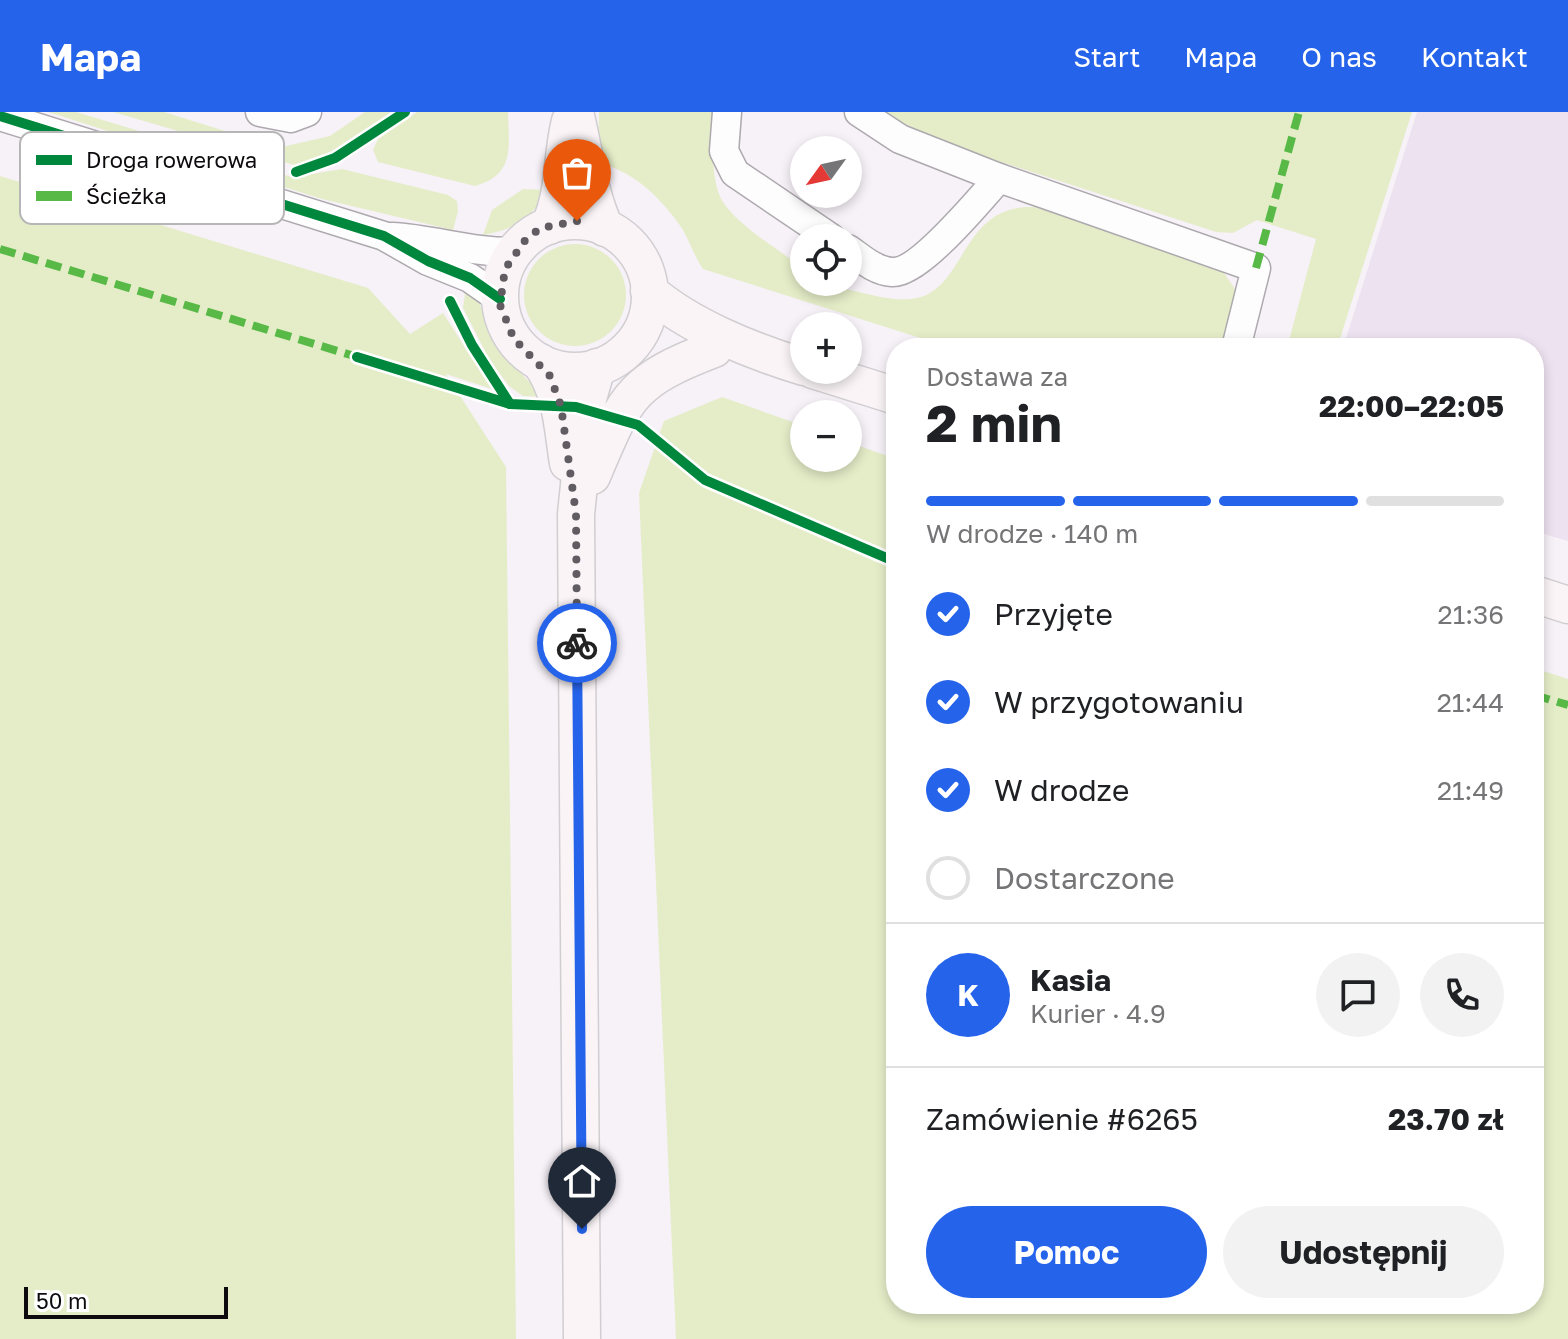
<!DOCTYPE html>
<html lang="pl">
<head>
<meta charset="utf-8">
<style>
  :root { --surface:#fff; --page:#f2f2f2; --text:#202124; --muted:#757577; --line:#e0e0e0; --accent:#2563eb }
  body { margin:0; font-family:"Golos Text",sans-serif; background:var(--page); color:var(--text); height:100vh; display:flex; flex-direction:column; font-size:30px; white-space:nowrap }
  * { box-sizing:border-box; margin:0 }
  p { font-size:26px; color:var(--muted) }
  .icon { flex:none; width:44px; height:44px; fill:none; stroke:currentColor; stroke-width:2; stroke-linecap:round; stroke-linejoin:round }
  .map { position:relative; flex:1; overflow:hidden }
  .sheet { position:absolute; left:886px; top:226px; width:658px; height:976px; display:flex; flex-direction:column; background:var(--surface); border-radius:32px; box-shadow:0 4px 12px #0003 }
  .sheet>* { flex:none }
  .needle { width:52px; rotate:237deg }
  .controls { position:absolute; left:790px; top:24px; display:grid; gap:16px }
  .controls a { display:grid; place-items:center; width:72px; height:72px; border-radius:50%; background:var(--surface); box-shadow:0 4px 12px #0003; font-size:40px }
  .scale { position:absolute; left:24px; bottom:20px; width:204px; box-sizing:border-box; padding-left:8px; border:4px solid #0e0b0f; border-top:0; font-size:22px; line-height:28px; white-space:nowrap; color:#0e0b0f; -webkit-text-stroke:6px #fff; paint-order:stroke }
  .pin { position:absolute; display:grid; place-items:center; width:68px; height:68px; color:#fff; margin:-82px -34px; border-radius:50% 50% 50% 0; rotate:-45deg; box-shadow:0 0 8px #0007 }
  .pin .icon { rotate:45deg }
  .courier { position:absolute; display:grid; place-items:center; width:80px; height:80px; margin:-40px; border:6px solid #2563eb; border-radius:50%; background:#fff; color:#222; box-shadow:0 2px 10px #0007 }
  .head em { font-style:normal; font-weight:700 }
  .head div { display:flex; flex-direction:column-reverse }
  .head { display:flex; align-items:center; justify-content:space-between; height:136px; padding:0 40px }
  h1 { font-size:52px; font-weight:700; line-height:60px }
  .bar { display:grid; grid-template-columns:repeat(4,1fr); gap:12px 8px; align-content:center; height:96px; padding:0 40px }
  .bar i { height:10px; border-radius:6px; background:var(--line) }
  .bar .current { background:var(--accent) }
  .bar p { grid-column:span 4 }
  .line { display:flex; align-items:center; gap:20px; padding:0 40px; border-top:2px solid var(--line) }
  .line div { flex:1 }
  .round { display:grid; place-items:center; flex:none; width:84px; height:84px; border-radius:42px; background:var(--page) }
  ol { padding:0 40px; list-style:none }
  li { display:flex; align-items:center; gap:24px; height:88px }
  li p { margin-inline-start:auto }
  li .icon { padding:8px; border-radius:50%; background:var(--accent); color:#fff; stroke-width:4 }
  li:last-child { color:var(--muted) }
  li i { width:44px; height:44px; border:4px solid var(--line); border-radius:50% }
  .primary-button { display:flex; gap:16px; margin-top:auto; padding:16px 40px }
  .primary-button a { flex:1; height:92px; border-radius:48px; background:var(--accent); color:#fff; font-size:32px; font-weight:700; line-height:92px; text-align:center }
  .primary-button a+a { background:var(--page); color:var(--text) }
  header { display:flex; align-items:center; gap:48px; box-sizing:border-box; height:112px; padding:0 40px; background:var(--accent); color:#fff }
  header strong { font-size:38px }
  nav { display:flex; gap:44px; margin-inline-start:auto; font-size:28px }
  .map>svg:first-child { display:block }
</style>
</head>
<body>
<header>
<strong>Mapa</strong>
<nav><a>Start</a><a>Mapa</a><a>O nas</a><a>Kontakt</a></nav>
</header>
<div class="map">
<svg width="1568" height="1227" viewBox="0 0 1568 1227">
  <rect width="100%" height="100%" fill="#f7f1f8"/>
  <!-- built -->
  <polygon fill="#ede2f0" points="1417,0 1568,0 1568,429 1534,419 1534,236 1343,236"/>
  <!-- green -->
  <g fill="#e5edc8">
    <polygon points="48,0 76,0 292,65 342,57 448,83 457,89 458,99 453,118 322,87"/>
    <polygon points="113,0 164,0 266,32 286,34 330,24 365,0 392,0 315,50 301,55"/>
    <path d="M417,0H508C509,35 515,63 475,74L378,50L373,38L378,27Z"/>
    <path d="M599,0H714C714,26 710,57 719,82C728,108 781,139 804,157V170C839,170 889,195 921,185C966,171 963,93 1033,95L1111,114L1222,158L1237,180L1225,236H952L703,157C695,145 690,131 683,118C665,90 635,60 602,52L598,42Z"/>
    <polygon points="885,0 1412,0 1337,236 1287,236 1316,127 1257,108 1233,121 1216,120 928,26"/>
    <polygon points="0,64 368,176 410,222 443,201 492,277 446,262 506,355 516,1227 0,1227"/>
    <path d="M523,77L548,78C532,106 514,118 483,123L492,98Z"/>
    <circle cx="575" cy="183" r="51"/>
    <path d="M466,175C485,193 490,218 505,241C515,257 530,269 542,285L523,284L509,274L489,247L463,196Z"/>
    <polygon points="722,285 804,314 804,346 848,346 848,330 896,347 896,1192 1534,1192 1534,556 1568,567 1568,1227 676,1227 639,381 664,309"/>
  </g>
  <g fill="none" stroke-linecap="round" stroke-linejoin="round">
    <!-- minor casing -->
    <g stroke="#ada9ae" stroke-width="31">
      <g id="minor">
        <polyline points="260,0 291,6 307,0"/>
        <polyline points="727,0 724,39 735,61 831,126"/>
        <polyline points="859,0 900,27 999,66 1256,156 1236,236"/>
        <polyline points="0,4 384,124 428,149 470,166 500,187"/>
        <path d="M392,125C433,127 473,141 514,140"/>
        <path d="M848,137C861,146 875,159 892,160C919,162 980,87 999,66"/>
      </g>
    </g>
    <!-- major casing -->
    <g stroke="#d0ced1" stroke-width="39">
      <g id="major">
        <path d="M575,0C585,40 588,78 605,116"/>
        <circle cx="575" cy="184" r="75"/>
        <path d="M549,114C565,82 561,43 570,9"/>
        <path d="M649,179C688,214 754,240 804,255"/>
        <path d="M540,250C562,281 562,314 568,351"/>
        <polyline points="813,258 896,284"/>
        <path d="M592,364C626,284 630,269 714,237"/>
        <polyline points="1534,482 1568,493"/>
        <polyline points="582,1227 576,402 588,287 597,255"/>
      </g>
    </g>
    <!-- minor -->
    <use href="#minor" stroke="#fefdfe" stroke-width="28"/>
    <!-- major -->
    <use href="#major" stroke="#faf4f6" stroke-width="36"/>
    <!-- quiet -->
    <g stroke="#58b947" stroke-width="8" stroke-dasharray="16 8" stroke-linecap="butt">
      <polyline points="0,137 364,247"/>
      <polyline points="1256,156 1299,0"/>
      <polyline points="1534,583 1568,593"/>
    </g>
    <!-- cycleway casing -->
    <g stroke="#fff" stroke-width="15">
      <g id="cycleway">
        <polyline points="0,4 384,124 428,149 470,166 500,187"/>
        <polyline points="296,60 335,46 405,0"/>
        <polyline points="450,189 472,233 510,292"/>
        <polyline points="357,245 510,292 576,295 638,313 705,368 896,450"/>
      </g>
    </g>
    <!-- cycleway -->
    <use href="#cycleway" stroke="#00873e" stroke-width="10"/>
  </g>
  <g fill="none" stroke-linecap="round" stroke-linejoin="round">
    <!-- done -->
    <polyline stroke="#605c61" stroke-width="8" stroke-dasharray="0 14.4" points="577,109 541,116 526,127 505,157 500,193 514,227 550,264 561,294 576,402 577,531"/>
    <!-- route -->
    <polyline stroke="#2563eb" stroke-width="10" points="577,531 582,1117"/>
  </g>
  <!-- legend -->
  <rect x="20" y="20" width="264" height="92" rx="12" fill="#fff" stroke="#b7b6b7" stroke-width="2"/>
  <rect x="36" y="43" width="36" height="10" fill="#00873e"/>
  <rect x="36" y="79" width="36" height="10" fill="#58b947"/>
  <g font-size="22" fill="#0e0b0f">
    <text x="86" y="56">Droga rowerowa</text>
    <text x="86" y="92">Ścieżka</text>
  </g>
</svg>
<div class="controls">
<a><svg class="needle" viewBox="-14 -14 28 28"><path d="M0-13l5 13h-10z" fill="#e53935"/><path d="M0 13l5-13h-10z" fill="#757577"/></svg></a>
<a><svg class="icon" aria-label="locate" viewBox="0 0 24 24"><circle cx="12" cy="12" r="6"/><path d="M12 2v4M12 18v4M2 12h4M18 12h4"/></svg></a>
<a>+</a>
<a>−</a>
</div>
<div class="scale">50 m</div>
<div class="pin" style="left:577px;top:109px;background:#ea580c"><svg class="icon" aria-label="bag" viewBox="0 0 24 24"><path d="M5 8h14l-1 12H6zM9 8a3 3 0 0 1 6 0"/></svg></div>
<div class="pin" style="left:582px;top:1117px;background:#1f2937"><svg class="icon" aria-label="home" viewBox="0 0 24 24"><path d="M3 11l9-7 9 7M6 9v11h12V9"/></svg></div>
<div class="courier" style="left:577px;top:531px"><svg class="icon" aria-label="bike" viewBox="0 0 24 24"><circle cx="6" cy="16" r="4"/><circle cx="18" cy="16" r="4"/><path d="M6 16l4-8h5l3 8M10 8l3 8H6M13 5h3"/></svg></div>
<section class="sheet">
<div class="head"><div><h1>2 min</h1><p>Dostawa za</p></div><em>22:00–22:05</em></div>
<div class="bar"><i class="current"></i><i class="current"></i><i class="current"></i><i></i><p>W drodze · 140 m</p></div>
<ol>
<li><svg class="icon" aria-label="check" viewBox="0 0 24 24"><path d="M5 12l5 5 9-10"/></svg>Przyjęte<p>21:36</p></li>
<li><svg class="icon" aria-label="check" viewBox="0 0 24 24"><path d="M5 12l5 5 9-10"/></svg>W przygotowaniu<p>21:44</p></li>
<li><svg class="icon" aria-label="check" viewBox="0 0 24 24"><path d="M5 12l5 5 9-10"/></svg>W drodze<p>21:49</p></li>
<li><i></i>Dostarczone</li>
</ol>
<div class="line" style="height:144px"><b class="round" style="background:var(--accent);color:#fff">K</b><div><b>Kasia</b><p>Kurier · 4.9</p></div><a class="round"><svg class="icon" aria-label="chat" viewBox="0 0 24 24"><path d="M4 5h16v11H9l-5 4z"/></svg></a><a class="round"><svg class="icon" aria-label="phone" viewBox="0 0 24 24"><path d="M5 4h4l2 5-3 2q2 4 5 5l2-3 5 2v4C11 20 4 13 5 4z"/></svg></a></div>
<div class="line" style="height:104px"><div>Zamówienie #6265</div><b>23.70 zł</b></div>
<div class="primary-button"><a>Pomoc</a><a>Udostępnij</a></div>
</section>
</div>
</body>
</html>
